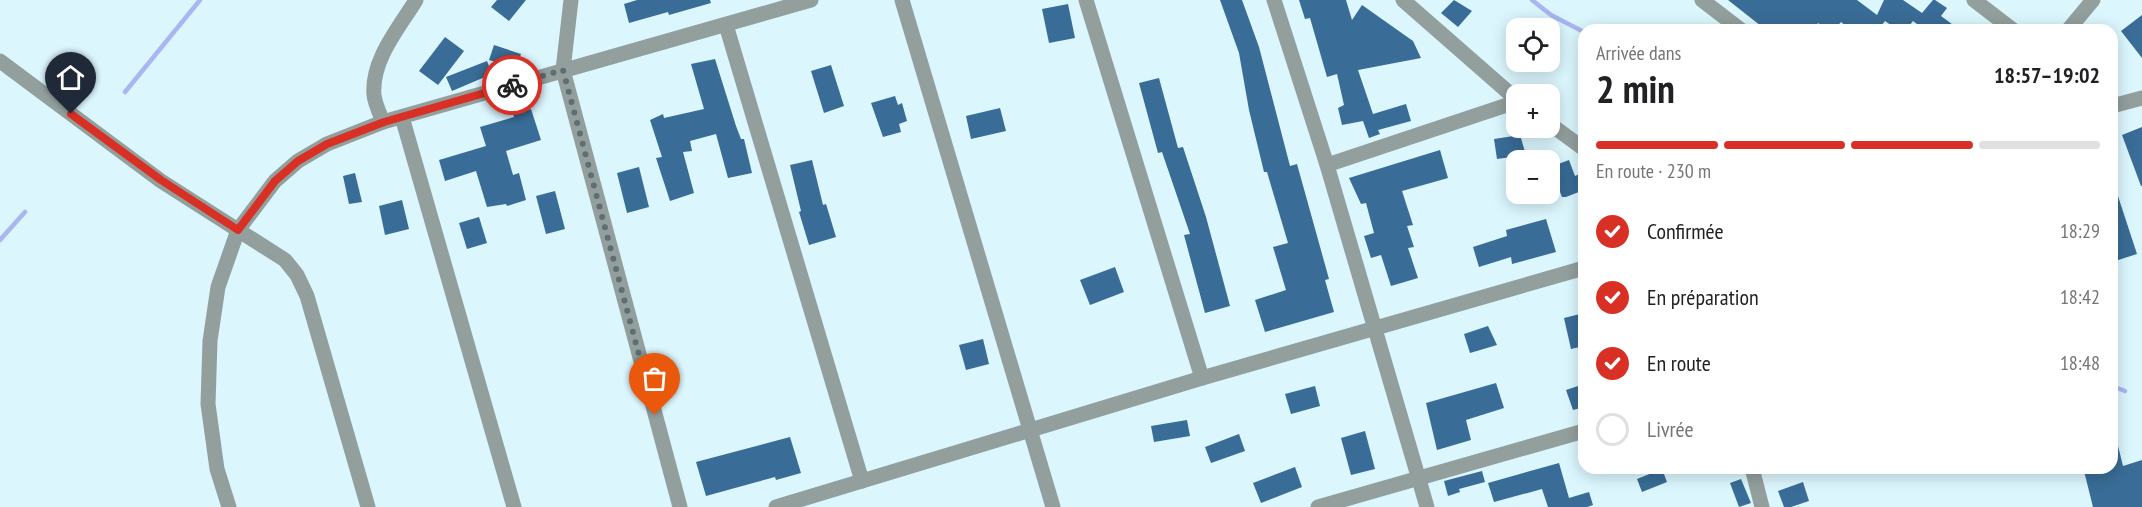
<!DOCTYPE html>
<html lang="fr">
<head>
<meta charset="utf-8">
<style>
  :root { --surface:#fff; --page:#f2f2f2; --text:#202124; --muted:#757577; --line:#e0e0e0; --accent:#d93025 }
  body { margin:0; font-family:"PT Sans Narrow",sans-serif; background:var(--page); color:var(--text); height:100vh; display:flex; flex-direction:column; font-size:22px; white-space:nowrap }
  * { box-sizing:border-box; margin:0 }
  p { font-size:20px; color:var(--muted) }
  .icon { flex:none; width:33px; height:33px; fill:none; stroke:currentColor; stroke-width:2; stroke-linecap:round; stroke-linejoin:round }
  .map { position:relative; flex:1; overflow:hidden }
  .panel { position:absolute; left:1578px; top:24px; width:540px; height:450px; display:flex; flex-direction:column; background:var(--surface); border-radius:18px; box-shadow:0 3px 15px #0003 }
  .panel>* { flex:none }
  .buttons { position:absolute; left:1506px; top:18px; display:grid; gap:12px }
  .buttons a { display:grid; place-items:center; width:54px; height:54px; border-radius:12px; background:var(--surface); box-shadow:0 3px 15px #0003; font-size:30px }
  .pin { position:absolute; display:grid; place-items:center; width:51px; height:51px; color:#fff; margin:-62px -26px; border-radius:50% 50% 50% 0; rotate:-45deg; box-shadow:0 0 6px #0007 }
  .pin .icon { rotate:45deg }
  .courier { position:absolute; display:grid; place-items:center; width:60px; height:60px; margin:-30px; border:4px solid #d93025; border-radius:50%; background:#fff; color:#222; box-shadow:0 2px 8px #0007 }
  .overview em { font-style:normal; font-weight:600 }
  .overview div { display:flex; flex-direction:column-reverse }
  .overview { display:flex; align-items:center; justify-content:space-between; height:102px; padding:0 18px }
  h1 { font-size:39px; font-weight:600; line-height:45px }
  .bar { display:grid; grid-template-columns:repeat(4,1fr); gap:9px 6px; align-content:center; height:72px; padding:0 18px }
  .bar i { height:8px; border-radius:4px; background:var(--line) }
  .bar .active { background:var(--accent) }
  .bar p { grid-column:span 4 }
  ol { padding:0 18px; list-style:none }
  li { display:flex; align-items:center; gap:18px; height:66px }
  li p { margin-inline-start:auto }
  li .icon { padding:6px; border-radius:50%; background:var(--accent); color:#fff; stroke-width:4 }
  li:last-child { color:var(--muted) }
  li i { width:33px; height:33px; border:3px solid var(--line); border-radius:50% }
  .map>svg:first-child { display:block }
</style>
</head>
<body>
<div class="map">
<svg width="2142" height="507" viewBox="0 0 2142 507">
  <rect width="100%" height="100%" fill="#dbf6fd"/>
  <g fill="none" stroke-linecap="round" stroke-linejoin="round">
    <!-- stream -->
    <g stroke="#a9b6f2" stroke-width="4.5">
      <polyline points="1532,0 1551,15 1584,32"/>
      <polyline points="125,92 200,0"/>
      <polyline points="0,240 25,212"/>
      <polyline points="2112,386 2125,391"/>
    </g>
  </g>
  <!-- building -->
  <g fill="#396c96">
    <polygon points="497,0 526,0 509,21 491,7"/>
    <polygon points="637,0 710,0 711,3 669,15 668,12 629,23 624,4"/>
    <polygon points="1220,0 1242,0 1259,47 1290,166 1297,164 1329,279 1325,280 1334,312 1265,332 1255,300 1286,290 1273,247 1288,243 1267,172 1264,172 1249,110 1239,53"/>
    <polygon points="1299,0 1346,0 1352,20 1362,5 1413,41 1421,58 1358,70 1373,114 1406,104 1411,121 1378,130 1380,134 1369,138 1363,121 1342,125 1338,108 1344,105 1337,74 1327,77 1310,18 1305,19"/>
    <polygon points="1454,0 1472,11 1458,27 1441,13"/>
    <polygon points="1728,0 1857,0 1877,15 1884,0 1903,0 1922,13 1933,0 1935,0 1947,8 1941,16 1960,30 1925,30 1913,21 1906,30 1898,30 1885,21 1878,30 1851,30 1841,22 1834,30 1828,30 1818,23 1813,30 1766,30"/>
    <polygon points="1068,4 1075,38 1049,43 1042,9"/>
    <polygon points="2142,15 2142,58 2121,31"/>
    <polygon points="445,37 464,51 438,85 419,71"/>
    <polygon points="494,45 521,54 516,68 489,60"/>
    <polygon points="715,59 736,126 741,139 744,139 752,173 728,178 716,134 690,141 692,151 683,152 694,193 670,201 656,158 662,157 650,120 663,114 664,118 704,109 691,64"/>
    <polygon points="487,61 492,74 452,91 446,77"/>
    <polygon points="831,65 844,106 824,113 811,71"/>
    <polygon points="1159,78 1178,148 1183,147 1206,217 1230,306 1205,313 1184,235 1190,234 1162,152 1158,153 1139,83"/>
    <polygon points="895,96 898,105 902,103 907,121 899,124 901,132 883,137 871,103"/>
    <polygon points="1000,108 1006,131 971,139 966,116"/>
    <polygon points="531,109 541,140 506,151 513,175 519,173 526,200 507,206 506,204 487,207 476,171 445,181 439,160 486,146 480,127 514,117 513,114"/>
    <polygon points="2142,127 2142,186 2141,186 2122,135"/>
    <polygon points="1520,135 1526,155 1497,159 1494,139"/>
    <polygon points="1440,150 1448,178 1402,191 1413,225 1407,226 1414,247 1408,248 1418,278 1391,286 1381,255 1371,258 1364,236 1374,233 1366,203 1361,204 1349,178"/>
    <polygon points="812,160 823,205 826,204 836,237 809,245 799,212 801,211 790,165"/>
    <polygon points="1569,160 1575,176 1584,172 1584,190 1566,197 1562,197 1550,167"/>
    <polygon points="639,167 649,207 627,213 617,173"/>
    <polygon points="355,173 362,202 349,204 343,176"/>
    <polygon points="2112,187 2115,187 2137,254 2112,262"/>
    <polygon points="555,191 565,229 546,234 536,196"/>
    <polygon points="402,200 409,229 385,235 379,206"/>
    <polygon points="479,217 487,243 467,249 459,223"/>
    <polygon points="1546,219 1556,252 1512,264 1511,257 1479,267 1473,247 1507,236 1506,230"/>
    <polygon points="1115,267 1124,292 1090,305 1080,280"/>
    <polygon points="1584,313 1584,346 1571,349 1564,318"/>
    <polygon points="1488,326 1497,345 1470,353 1464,334"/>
    <polygon points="983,339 989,364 966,370 959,345"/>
    <polygon points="1496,383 1504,408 1466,420 1471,440 1437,450 1426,403"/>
    <polygon points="1584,384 1584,407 1573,410 1566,390"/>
    <polygon points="1315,386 1320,406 1291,414 1285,394"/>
    <polygon points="1187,420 1190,436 1154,442 1151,426"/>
    <polygon points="1365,431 1375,469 1351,475 1341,438"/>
    <polygon points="1239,434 1245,451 1211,463 1205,447"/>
    <polygon points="790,437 801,473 776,480 775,477 706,496 696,462"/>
    <polygon points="2112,438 2116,438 2123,466 2142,460 2142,507 2093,507 2084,471 2092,470 2092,468 2112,468"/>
    <polygon points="1559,463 1569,498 1589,492 1593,505 1587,507 1548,507 1542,489 1494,502 1488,483"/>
    <polygon points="1295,467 1302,487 1261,503 1253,483"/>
    <polygon points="1662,469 1667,482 1642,492 1637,479"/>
    <polygon points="1482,471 1485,482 1459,489 1460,492 1448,496 1444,481"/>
    <polygon points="1741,479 1751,503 1739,507 1730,483"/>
    <polygon points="1803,482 1809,501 1791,507 1784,507 1778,491"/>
  </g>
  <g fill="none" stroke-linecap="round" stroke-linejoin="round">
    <!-- minor -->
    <g stroke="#939f9d" stroke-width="15">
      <polyline points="571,0 563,70 680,507"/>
      <polyline points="902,0 1053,507"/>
      <polyline points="1086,0 1202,378"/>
      <polyline points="1274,0 1327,165 1427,507"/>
      <polyline points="1403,0 1516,99"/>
      <polyline points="1702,0 1741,30"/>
      <polyline points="1974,0 2013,30"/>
      <polyline points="726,25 862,481"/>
      <polyline points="2068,30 2093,0"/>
      <polyline points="0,61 161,181 285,260 297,275 307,296 368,507"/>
      <polyline points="2112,106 2142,98"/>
      <polyline points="402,117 514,507"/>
      <path d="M383,122C380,114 375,104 374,95C371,60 399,28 416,0"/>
      <polyline points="1550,124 1584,149"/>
      <polyline points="1327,165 1516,102"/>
      <polyline points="1752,468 1762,507"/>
      <polyline points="229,507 217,469 208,404 210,341 218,287 238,230 275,181 298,161 327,144 383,122 811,0"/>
      <polyline points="776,507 1202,378 1584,268"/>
      <polyline points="1318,507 1584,431"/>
    </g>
  </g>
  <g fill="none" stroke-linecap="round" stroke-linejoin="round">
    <!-- done -->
    <polyline stroke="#5e6e72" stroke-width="6" stroke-dasharray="0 10.8" points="512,85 563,70 655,415"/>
    <!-- route -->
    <polyline stroke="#d93025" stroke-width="8" points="71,114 161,180 238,230 275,181 298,161 327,144 384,122 512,85"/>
  </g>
</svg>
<div class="buttons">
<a><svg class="icon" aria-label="locate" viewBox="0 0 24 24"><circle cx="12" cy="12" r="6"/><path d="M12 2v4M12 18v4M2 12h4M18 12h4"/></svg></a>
<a>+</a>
<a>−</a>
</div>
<div class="pin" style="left:655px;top:415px;background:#ea580c"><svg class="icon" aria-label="bag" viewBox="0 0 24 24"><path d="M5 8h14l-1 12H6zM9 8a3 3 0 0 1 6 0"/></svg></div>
<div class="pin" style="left:71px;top:114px;background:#1f2937"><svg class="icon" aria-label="home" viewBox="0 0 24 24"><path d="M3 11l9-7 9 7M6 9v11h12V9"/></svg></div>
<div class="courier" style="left:512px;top:85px"><svg class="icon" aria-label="bike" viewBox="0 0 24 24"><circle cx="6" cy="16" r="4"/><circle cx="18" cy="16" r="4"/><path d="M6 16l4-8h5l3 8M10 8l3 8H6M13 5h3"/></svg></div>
<section class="panel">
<div class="overview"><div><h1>2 min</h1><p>Arrivée dans</p></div><em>18:57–19:02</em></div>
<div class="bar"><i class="active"></i><i class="active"></i><i class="active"></i><i></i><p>En route · 230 m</p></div>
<ol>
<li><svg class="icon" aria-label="check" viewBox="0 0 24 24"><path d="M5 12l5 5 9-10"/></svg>Confirmée<p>18:29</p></li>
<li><svg class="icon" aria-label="check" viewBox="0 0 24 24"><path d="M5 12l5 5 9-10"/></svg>En préparation<p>18:42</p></li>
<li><svg class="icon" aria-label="check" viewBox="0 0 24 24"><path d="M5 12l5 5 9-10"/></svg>En route<p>18:48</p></li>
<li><i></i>Livrée</li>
</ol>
</section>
</div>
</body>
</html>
